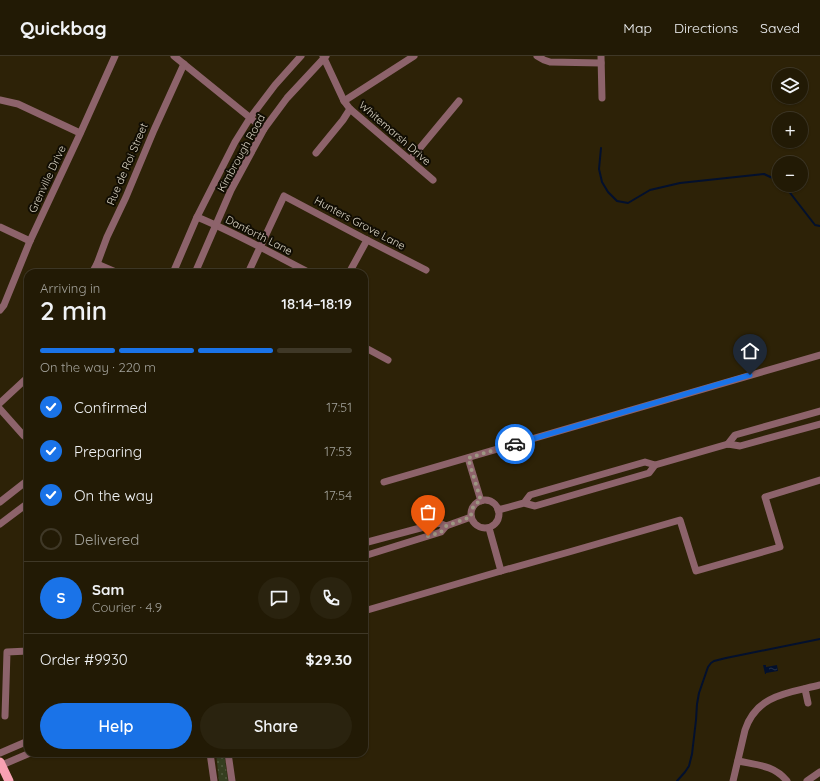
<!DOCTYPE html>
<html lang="en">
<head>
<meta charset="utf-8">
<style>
  :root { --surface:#221a05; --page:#2a230f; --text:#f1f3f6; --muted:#a2a19a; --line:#3f3827; --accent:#1a73e8 }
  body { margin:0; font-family:Quicksand,sans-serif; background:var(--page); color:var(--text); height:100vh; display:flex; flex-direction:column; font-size:15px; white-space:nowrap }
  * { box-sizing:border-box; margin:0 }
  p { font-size:13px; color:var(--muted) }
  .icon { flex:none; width:22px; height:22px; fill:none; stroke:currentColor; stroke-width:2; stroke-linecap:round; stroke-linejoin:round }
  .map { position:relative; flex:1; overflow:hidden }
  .panel { position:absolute; left:24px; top:213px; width:344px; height:488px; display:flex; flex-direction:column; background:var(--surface); border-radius:12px; box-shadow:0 1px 3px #0004,0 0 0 1px var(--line) }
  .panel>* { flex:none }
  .buttons { position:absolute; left:772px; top:12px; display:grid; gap:8px }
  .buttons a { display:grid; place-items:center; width:36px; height:36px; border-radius:50%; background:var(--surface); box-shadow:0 1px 3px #0004,0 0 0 1px var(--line); font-size:20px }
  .pin { position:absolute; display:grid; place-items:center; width:34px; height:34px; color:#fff; margin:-41px -17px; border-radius:50% 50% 50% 0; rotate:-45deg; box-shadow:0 0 4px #0007 }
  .pin .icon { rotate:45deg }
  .courier { position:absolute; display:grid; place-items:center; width:40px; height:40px; margin:-20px; border:3px solid #1a73e8; border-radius:50%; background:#fff; color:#222; box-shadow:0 1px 5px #0007 }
  .head em { font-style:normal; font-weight:600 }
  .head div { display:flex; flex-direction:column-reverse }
  .head { display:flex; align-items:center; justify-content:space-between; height:68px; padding:0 16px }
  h1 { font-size:26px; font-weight:600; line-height:30px }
  .bar { display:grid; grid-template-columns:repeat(4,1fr); gap:6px 4px; align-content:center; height:48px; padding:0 16px }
  .bar i { height:5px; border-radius:3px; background:var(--line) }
  .bar .on { background:var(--accent) }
  .bar p { grid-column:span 4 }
  .line { display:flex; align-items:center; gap:10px; padding:0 16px; border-top:1px solid var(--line) }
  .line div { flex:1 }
  .round { display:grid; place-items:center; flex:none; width:42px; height:42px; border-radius:21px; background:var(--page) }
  ol { padding:0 16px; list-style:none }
  li { display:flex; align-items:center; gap:12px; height:44px }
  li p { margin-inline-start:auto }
  li .icon { padding:4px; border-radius:50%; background:var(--accent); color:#fff; stroke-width:4 }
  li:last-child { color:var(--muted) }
  li i { width:22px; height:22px; border:2px solid var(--line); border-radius:50% }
  .button { display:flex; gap:8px; margin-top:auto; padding:8px 16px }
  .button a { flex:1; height:46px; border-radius:24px; background:var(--accent); color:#fff; font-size:16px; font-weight:600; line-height:46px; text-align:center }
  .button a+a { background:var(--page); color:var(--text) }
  header { display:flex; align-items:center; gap:24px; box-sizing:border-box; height:56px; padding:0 20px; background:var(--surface); border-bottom:1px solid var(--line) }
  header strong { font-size:19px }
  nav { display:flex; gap:22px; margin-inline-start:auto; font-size:14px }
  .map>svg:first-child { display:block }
</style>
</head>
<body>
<header>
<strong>Quickbag</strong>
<nav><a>Map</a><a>Directions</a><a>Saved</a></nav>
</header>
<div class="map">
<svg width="820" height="725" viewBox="0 0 820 725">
  <defs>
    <pattern id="grass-dots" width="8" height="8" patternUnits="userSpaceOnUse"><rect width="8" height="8" fill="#353e20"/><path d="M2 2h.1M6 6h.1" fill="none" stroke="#52593f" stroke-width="1.8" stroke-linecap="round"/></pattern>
    <pattern id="water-ripples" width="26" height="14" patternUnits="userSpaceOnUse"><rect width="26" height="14" fill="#03102d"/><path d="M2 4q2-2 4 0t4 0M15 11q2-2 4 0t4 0" fill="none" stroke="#27324a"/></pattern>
  </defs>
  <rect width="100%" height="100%" fill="#2d2207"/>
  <!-- grass -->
  <polygon fill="url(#grass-dots)" points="216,697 224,697 228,725 219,725"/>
  <!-- water -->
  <polygon fill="url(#water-ripples)" points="763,609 766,609 766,611 777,609 778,615 766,617 766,618 765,618"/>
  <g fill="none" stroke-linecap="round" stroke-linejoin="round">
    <!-- stream -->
    <g stroke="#03102d" stroke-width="2">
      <polyline points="601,92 599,113 602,126 608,136 617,145 628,147 650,134 680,127 764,118 779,125"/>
      <polyline points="784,129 815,169 820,170"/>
      <polyline points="677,725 685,716 689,710 692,698 696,664 697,648 699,637 708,611 711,607 714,605 726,602 820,583"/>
    </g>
    <!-- minor -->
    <g stroke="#8d636b" stroke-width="7">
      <polyline points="174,0 264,73"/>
      <polyline points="323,0 344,45 350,53 433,124"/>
      <polyline points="537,0 544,4 550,6 601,7"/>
      <polyline points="601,0 602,42"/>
      <polyline points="0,44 18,48 80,77"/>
      <polyline points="344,45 414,0"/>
      <polyline points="316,97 343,64 350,53"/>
      <polyline points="410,104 459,45"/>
      <path d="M197,161C236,177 273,198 310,217"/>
      <polyline points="0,171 30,185"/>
      <polyline points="97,208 118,217"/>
      <polyline points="92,217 97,208 107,181 126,141 154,74 184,8"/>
      <polyline points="173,217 197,161 235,86 250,62 275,29 301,0"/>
      <polyline points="195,217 231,134 264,73 287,42 326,0"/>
      <polyline points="248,217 284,140 367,184 426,214"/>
      <polyline points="349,217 367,184"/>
      <polyline points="0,254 4,249 30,185 80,78 115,0"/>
      <polyline points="364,291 388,304"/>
      <polyline points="0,347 28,321"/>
      <polyline points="0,353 24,380"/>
      <polyline points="728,388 735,379 820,355"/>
      <polyline points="468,402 481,445"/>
      <polyline points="655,409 728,388 740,390 820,368"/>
      <polyline points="384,426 820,299"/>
      <circle cx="485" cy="458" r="14"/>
      <polyline points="0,446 28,424"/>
      <polyline points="498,454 524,447 535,450 649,417 655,409 645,406 530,439 524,447"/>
      <polyline points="0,468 28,447"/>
      <polyline points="446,470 471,461"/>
      <polyline points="489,472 501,515"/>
      <polyline points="364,487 439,467 446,470 441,476 364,500"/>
      <polyline points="364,555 501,515 569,496 680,464 696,515 780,491 765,441 820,424"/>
      <polyline points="805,633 808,647"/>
      <polyline points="5,660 7,596 28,595"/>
      <polyline points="0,697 28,685"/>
      <polyline points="210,697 214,725"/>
      <polyline points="228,697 232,725"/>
      <path d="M738,705C757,709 774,709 787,725"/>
      <polyline points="2,709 30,697"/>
      <path d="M733,725L745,674C757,638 789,637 820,629"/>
      <polyline points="807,725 820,716"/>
    </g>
    <!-- major -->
    <polyline stroke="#f7a1b3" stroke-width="9" points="0,706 9,725"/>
  </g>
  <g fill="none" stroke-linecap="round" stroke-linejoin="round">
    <!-- done -->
    <path stroke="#9d9682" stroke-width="4" stroke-dasharray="0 7.2" d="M428,480L441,476L446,470L471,461C471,453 474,447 481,445L468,402L515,388"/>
    <!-- route -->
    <polyline stroke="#1a73e8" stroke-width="5" points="515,388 750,319"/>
  </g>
  <g text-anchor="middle" stroke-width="4" stroke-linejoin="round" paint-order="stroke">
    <!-- street labels -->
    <g font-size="11" fill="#dad4c4" stroke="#110d03">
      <text transform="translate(395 77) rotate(41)" y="4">Whitemarsh Drive</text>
      <text transform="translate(241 97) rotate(-61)" y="4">Kimbrough Road</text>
      <text transform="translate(127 108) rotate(-67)" y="4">Rue de Roi Street</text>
      <text transform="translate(47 123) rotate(-65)" y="4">Grenville Drive</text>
      <text transform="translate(360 167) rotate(28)" y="4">Hunters Grove Lane</text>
      <text transform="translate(259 179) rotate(27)" y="4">Danforth Lane</text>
    </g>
  </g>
</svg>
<div class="buttons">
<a><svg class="icon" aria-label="layers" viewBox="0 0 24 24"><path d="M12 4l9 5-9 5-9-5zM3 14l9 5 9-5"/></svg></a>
<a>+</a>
<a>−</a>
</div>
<div class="pin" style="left:428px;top:480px;background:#ea580c"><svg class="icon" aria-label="bag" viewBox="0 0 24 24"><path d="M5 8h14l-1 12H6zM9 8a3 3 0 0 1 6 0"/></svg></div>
<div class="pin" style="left:750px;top:319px;background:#1f2937"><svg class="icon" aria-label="home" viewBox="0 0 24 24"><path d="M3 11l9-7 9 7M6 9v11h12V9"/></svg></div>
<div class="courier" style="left:515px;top:388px"><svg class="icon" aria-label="car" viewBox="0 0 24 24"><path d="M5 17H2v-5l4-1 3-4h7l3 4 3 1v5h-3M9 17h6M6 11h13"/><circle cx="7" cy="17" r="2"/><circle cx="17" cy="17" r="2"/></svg></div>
<section class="panel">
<div class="head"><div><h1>2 min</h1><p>Arriving in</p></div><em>18:14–18:19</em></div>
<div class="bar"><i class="on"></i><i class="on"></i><i class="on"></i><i></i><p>On the way · 220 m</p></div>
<ol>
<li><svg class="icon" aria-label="check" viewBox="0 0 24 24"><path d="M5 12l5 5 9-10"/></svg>Confirmed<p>17:51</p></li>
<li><svg class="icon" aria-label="check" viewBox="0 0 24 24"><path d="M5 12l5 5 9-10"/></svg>Preparing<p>17:53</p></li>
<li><svg class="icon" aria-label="check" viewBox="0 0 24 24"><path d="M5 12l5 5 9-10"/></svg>On the way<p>17:54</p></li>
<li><i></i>Delivered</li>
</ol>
<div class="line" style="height:72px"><b class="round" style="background:var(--accent);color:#fff">S</b><div><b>Sam</b><p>Courier · 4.9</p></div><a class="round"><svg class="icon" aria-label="chat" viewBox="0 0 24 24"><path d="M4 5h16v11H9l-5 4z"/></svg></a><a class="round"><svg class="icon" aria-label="phone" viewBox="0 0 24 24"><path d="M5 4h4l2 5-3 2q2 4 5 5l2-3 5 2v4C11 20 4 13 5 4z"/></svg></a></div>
<div class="line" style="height:52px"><div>Order #9930</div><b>$29.30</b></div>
<div class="button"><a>Help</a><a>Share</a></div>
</section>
</div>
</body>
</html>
